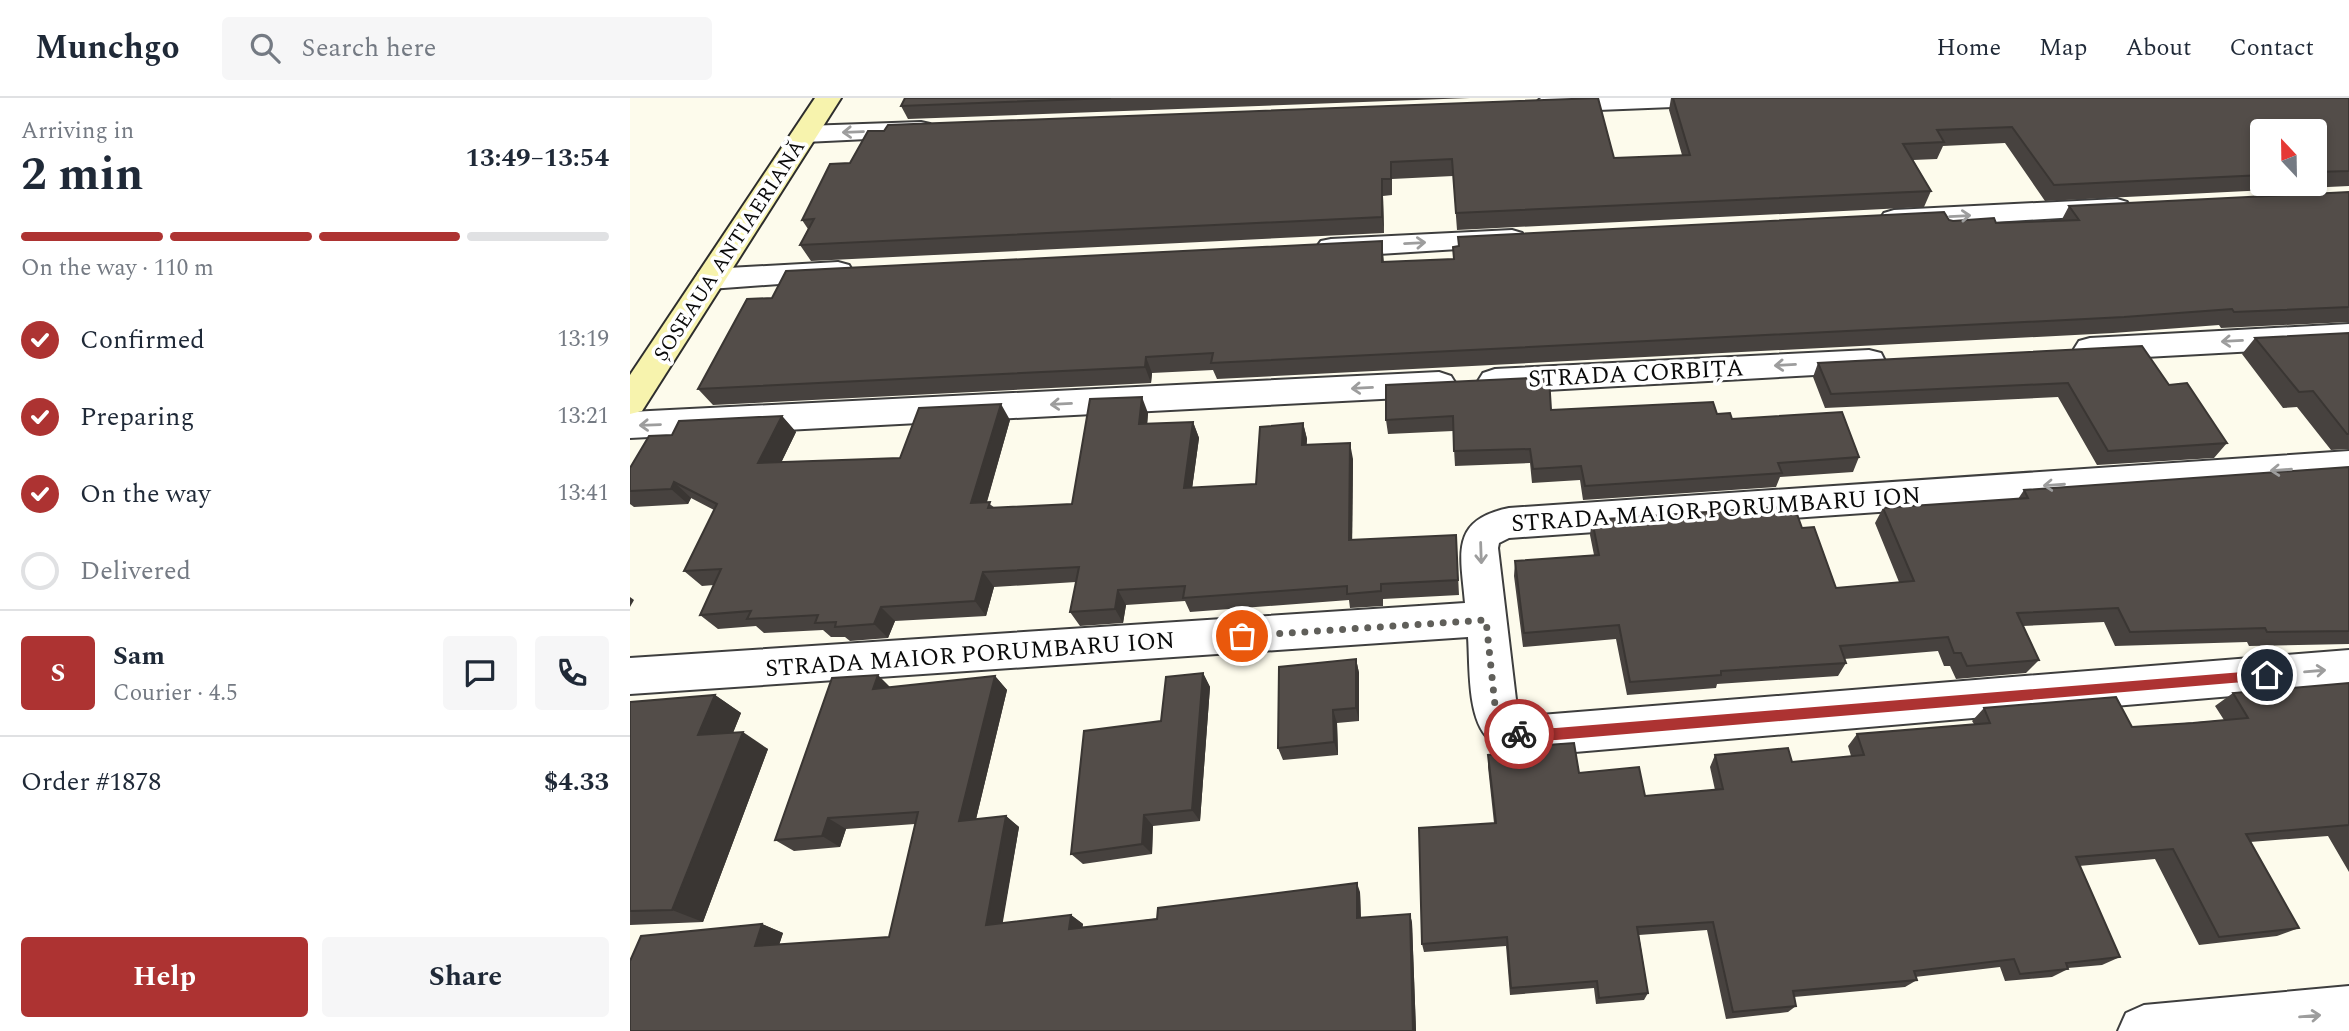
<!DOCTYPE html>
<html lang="en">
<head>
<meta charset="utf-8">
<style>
  :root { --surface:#fff; --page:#f6f6f7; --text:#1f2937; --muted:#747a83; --line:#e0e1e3; --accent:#ad3332 }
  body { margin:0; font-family:Spectral,serif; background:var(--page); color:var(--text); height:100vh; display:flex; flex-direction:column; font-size:26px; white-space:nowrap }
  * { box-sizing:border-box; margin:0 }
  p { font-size:23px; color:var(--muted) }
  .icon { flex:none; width:38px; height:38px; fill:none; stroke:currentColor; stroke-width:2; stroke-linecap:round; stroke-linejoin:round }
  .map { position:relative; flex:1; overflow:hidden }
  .panel { display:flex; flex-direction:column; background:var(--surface); width:630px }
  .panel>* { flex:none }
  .needle { width:46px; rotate:338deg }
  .tools { position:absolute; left:1620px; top:21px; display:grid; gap:14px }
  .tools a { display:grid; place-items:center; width:77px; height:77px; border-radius:7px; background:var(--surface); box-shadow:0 4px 10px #0003; font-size:35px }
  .pin { position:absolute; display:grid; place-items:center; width:60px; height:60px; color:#fff; margin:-30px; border:4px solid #fff; border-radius:50%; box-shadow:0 2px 7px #0007 }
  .courier { position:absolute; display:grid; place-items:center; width:70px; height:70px; margin:-35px; border:5px solid #ad3332; border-radius:50%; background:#fff; color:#222; box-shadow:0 2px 9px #0007 }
  .overview em { font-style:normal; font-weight:700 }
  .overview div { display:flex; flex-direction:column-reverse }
  .overview { display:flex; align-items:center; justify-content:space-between; height:119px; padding:0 21px }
  h1 { font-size:46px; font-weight:700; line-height:52px }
  .bar { display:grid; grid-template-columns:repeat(4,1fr); gap:10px 7px; align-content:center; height:84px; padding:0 21px }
  .bar i { height:9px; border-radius:5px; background:var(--line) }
  .bar .active { background:var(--accent) }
  .bar p { grid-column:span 4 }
  .line { display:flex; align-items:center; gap:18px; padding:0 21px; border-top:2px solid var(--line) }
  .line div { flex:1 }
  .round { display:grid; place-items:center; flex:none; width:74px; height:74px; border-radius:7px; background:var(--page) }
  ol { padding:0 21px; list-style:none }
  li { display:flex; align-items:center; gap:21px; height:77px }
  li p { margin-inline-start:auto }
  li .icon { padding:7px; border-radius:50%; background:var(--accent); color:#fff; stroke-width:4 }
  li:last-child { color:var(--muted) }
  li i { width:38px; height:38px; border:4px solid var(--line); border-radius:50% }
  .cta { display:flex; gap:14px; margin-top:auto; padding:14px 21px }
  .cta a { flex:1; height:80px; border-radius:7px; background:var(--accent); color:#fff; font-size:28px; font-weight:700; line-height:80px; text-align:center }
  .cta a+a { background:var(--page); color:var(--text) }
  header { display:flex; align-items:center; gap:42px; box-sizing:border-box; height:98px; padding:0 35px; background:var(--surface); border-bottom:2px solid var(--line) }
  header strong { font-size:33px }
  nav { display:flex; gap:38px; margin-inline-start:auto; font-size:24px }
  .search { width:490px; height:63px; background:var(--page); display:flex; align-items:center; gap:18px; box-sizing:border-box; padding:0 24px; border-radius:7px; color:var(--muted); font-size:26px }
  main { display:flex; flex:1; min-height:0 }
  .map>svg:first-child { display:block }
</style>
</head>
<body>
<header>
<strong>Munchgo</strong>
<div class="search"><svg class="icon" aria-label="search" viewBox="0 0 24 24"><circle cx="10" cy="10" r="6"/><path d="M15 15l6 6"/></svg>Search here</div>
<nav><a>Home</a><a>Map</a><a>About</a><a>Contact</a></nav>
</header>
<main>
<section class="panel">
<div class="overview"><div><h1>2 min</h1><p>Arriving in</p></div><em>13:49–13:54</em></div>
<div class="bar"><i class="active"></i><i class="active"></i><i class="active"></i><i></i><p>On the way · 110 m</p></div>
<ol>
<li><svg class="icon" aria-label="check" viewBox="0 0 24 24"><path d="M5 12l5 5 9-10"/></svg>Confirmed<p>13:19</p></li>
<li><svg class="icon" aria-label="check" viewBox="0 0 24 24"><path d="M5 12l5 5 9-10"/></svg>Preparing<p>13:21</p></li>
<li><svg class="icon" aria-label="check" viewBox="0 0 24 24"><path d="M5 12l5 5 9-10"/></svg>On the way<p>13:41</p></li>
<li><i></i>Delivered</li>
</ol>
<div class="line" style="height:126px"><b class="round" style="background:var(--accent);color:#fff">S</b><div><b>Sam</b><p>Courier · 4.5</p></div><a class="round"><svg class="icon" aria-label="chat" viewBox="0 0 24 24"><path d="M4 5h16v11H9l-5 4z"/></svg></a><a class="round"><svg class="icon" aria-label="phone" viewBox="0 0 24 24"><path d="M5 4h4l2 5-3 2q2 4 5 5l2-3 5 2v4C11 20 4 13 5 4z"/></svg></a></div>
<div class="line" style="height:91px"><div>Order #1878</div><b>$4.33</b></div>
<div class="cta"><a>Help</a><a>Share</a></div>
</section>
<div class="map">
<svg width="1719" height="933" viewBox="0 0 1719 933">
  <rect width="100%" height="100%" fill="#fdfbec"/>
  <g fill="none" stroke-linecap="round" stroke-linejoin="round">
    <!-- street casing -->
    <g stroke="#3e3e3e" stroke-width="4">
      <g id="street">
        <polygon points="911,0 1081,0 1077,5 1068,8 918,14 909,11 905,6"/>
        <polygon points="291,24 300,26 304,32 300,38 175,44 166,42 162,36 166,30 175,28"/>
        <polygon points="1487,101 1497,104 1501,110 1497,116 1264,130 1254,127 1250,121 1254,115 1264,112"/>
        <polygon points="882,132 892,135 897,141 892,147 701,159 691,157 686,150 691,143 701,141"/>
        <polygon points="208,164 219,167 223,174 219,181 80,191 69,188 65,181 69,174 80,171"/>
        <polygon points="1719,226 1719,248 1460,262 1449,259 1444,251 1449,243 1460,240"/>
        <polygon points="1239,252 1251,255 1255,263 1251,271 1239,274 865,295 853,291 848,283 853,275 865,271"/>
        <polygon points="809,274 821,278 826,286 821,294 809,298 0,340 0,314"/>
        <path d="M1719,353V381L879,440L869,445L868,450L887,610L898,618L1719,552V588L898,658C885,654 868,650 858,640C837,620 840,567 838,539L0,596V560L835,505C831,457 819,422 879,410Z"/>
        <polygon points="1719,888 1719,933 1488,933 1496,915 1514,907"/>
      </g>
    </g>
    <!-- secondary casing -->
    <g stroke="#2d2d2d" stroke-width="4">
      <polygon id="secondary" points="185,0 211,0 12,313 0,316 0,277"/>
    </g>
    <!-- street -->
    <use href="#street" fill="#fff" fill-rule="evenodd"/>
    <!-- secondary -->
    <use href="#secondary" fill="#f7f3ad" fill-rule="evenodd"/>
  </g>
  <!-- wall -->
  <g fill="#47423f" fill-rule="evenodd">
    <polygon points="275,0 840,0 278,21 271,8"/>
    <path d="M1041,0H1719V88L1415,103L1375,45L1313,48L1307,61L1283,62L1301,93L1294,109L827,132L823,78L762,81V97L753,98L754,135L181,163L170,147L178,131L172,122L200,66L984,60L1052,57L1039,12ZM1633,33H1685V86H1633Z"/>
    <polygon points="1719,94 1719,224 1591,230 1589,227 1483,235 587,281 583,272 522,275 521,285 83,307 68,291 142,200 752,143 754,164 823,161 1319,122 1366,125 1431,123 1439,108"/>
    <polygon points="1719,235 1719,351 1701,352 1667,309 1653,310 1612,256 1625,240"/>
    <polygon points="1188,265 1539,287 1597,345 1584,360 1467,367 1428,299 1195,310 1183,279"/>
    <polygon points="921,312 1087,316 1229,359 1223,374 1150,379 1146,389 953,402 950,382 902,385 900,365 825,368 823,333 758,336 756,322"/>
    <polygon points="518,315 517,326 563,324 569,340 562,390 626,386 673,325 677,341 676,347 723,361 722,442 826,437 829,497 753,501 753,508 720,510 719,502 560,514 555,503 496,507 493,525 450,528 440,514 446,484 364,489 356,518 265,523 258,540 220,543 215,539 201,539 193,532 134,535 126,528 88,531 70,517 84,487 72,488 54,473 84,412 61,400 58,406 4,409 0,406 0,370 42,337 152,318 166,334 151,365 270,360 380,322 357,404 365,410 442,406"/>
    <polygon points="1719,369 1719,546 1619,548 1617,544 1485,548 1474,524 1393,528 1409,562 1396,575 1326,581 1320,568 1314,568 1308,553 1214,561 1216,565 1208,578 1087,586 1086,590 997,597 986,541 893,549 884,478 885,463 964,457 960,437 962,422 1172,430 1206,490 1269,484 1245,425 1253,410 1388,401 1394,392"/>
    <polygon points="726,561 729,575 729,623 707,625 708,657 653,662 648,650"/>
    <polygon points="573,575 580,589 570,723 523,728 522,756 453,766 441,756 531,623"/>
    <polygon points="365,578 377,592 346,721 376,718 389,729 372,825 441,817 453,826 452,830 730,794 731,820 780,816 782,825 786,933 0,933 132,826 153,835 149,847 259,839 285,726 216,731 210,749 164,753 145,742 261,589"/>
    <polygon points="1719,585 1719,774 1698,738 1620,744 1669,830 1647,838 1569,847 1525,761 1449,768 1490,859 1472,867 1438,870 1438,871 1422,879 1375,883 1370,869 1285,879 1287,882 1275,889 1164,899 1166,908 1158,914 1096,921 1077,832 1009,837 1018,895 1014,902 966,906 964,890 880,897 876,848 794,854 792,846 864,725 858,669 858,657 904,653 904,648 949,675 1015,698 1085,692 1080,669 1085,657 1162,664 1221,658 1218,648 1227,636 1344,626 1342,623 1354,610 1502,629 1594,622 1585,608 1603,595"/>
    <polygon points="85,597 111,615 103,635 138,651 73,824 0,827 0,604"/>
  </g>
  <!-- shaded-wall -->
  <g fill="#3a3633">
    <polygon points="752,81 753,98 754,135 752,119"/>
    <polygon points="516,259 522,275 521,285 515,269"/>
    <polygon points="512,299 518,315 516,342 509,326"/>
    <polygon points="371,306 380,322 352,420 341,405"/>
    <polygon points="152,318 166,334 143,381 128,365"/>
    <polygon points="563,324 569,340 560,406 554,390"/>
    <polygon points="673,325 677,341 676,363 672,347"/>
    <polygon points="720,345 723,361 722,457 719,442"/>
    <polygon points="44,384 61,400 58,406 41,391"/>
    <polygon points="353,474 364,489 356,518 345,503"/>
    <polygon points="488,492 496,507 493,525 485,511"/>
    <polygon points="0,499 4,502 0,509"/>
    <polygon points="251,509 265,523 258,540 244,526"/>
    <polygon points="726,561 729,575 729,623 726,610"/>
    <polygon points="573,575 580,589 570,723 562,712"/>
    <polygon points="248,577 262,591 243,591"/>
    <polygon points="365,578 377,592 343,734 329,723"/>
    <polygon points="85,597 111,615 95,654 68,637"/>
    <polygon points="703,612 707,625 708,657 704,644"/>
    <polygon points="113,634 138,651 73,824 42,812"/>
    <polygon points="514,717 523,728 522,756 512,746"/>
    <polygon points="376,718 389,729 371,835 356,827"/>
    <polygon points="198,720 216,731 210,749 192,738"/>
    <polygon points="727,785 730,794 731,829 727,820"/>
    <polygon points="780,816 782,825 786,933 783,933"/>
    <polygon points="441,817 453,826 451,840 439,831"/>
    <polygon points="132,826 153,835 146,856 125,848"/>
  </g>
  <!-- building -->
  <g fill="#534d49" stroke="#3a3633" stroke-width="2">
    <polygon points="275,0 481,0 271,8"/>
    <polygon points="968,0 984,60 1060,57 1043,0 1719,0 1719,73 1685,74 1685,33 1633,33 1633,77 1424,87 1382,29 1307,32 1314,44 1273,46 1301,93 826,115 822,61 761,64 761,81 752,81 752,119 170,147 184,121 172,122 200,66 220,65 238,33 254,33 258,27"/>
    <polygon points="1719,94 1719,209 1604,214 1602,211 1494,219 581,265 583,255 516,259 515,269 68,291 117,201 142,200 156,173 752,143 752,164 824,161 823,149 829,148 828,139 1314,114 1319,122 1323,123 1364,120 1366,125 1449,122 1439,108"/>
    <polygon points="1719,235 1719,336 1717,336 1683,293 1669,294 1625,240"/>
    <polygon points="1512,248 1539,287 1557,285 1597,345 1478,353 1438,285 1201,296 1188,265"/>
    <polygon points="919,279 921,312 1083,304 1087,316 1100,315 1102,321 1212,314 1229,359 1148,365 1152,375 955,388 951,368 903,371 900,351 824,353 823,318 756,322 756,287"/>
    <polygon points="512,299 509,326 563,324 554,390 626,386 630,329 673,325 672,347 720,345 719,442 826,437 828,482 751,486 751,493 717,496 717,488 553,500 555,488 488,492 485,511 440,514 449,469 353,474 345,503 251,509 244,526 205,529 206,524 185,525 188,517 117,521 121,513 70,517 91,471 54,473 87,406 44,384 41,391 0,393 0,370 19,338 42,337 49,323 152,318 128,365 270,360 289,310 371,306 341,405 360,404 358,410 442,406 460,301"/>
    <polygon points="1719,369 1719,533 1637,534 1635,530 1500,534 1488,510 1387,515 1409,562 1337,568 1331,555 1324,555 1318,539 1210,548 1216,565 1091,573 1091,577 1000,584 989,527 894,535 885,463 969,457 962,422 1164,408 1172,430 1184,429 1206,490 1284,483 1253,410 1398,400 1394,392"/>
    <polygon points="726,561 726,610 703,612 704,644 648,650 649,569"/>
    <polygon points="573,575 562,712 514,717 512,746 441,756 454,633 531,623 536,579"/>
    <polygon points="248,577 243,591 365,578 329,723 376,718 356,827 441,817 439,831 527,821 528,810 727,785 727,820 780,816 783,933 0,933 0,863 11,838 132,826 125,848 259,839 288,714 198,720 192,738 145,742 202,580"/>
    <polygon points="1719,585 1719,727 1616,736 1669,830 1589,839 1543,751 1446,759 1490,859 1436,865 1438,871 1390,876 1384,861 1284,873 1287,882 1163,893 1166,908 1103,914 1083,824 1007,829 1018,895 969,900 967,883 881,890 877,839 792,846 789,730 866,725 858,657 905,653 904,648 944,645 949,675 1009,669 1015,698 1093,691 1085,657 1158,650 1162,664 1234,657 1227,636 1360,625 1354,610 1486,599 1502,629 1563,625 1618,620 1603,595"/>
    <polygon points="85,597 68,637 113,634 42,812 0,813 0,604"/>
  </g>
  <!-- one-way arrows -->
  <defs><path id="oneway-shaft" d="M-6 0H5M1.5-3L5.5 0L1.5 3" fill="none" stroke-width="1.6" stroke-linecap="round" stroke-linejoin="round" transform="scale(1.75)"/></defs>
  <g stroke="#9d9d9d">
    <use href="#oneway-shaft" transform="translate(223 34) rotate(178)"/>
    <use href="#oneway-shaft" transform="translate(1330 118) rotate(-3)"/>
    <use href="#oneway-shaft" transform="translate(785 145) rotate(-3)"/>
    <use href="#oneway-shaft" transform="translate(1602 243) rotate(177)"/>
    <use href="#oneway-shaft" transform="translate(1155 267) rotate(177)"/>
    <use href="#oneway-shaft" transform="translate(732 290) rotate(177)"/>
    <use href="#oneway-shaft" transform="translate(431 306) rotate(177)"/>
    <use href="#oneway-shaft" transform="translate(20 327) rotate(178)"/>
    <use href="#oneway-shaft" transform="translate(1651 372) rotate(176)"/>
    <use href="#oneway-shaft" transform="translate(1424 387) rotate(176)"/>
    <use href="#oneway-shaft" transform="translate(851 455) rotate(88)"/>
    <use href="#oneway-shaft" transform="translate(1685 573) rotate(-5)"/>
    <use href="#oneway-shaft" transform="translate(1680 918) rotate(-5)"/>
  </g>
  <!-- route -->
  <polygon fill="#ad3332" points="1637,572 1643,577 1637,582 926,642 889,642 883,636 889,630 926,630"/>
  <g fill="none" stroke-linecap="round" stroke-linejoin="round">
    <!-- done -->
    <polyline stroke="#605f5a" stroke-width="7" stroke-dasharray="0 12.6" points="612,538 856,522 866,617 872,626 889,636"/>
  </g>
  <g text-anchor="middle" stroke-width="7" stroke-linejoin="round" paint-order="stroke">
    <!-- far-street labels -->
    <g font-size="21" fill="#0b0b0b" stroke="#fff">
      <text transform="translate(99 152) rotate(-57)" y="7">ȘOSEAUA ANTIAERIANĂ</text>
    </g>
    <!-- street labels -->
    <g font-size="24" fill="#0b0b0b" stroke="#fff">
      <text transform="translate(1006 275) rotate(-3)" y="8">STRADA CORBIȚA</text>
      <text transform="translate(1086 411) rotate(-4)" y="8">STRADA MAIOR PORUMBARU ION</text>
      <text transform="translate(340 556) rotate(-4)" y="8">STRADA MAIOR PORUMBARU ION</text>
    </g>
  </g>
</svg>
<div class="tools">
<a><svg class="needle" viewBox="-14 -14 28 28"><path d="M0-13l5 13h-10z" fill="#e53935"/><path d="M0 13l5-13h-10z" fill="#747a83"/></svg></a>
</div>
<div class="pin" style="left:612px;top:538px;background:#ea580c"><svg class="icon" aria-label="bag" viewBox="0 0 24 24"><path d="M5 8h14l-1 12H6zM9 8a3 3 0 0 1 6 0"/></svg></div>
<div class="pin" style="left:1637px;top:577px;background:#1f2937"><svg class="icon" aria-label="home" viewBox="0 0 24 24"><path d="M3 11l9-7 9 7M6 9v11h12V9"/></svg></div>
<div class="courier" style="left:889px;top:636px"><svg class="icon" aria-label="bike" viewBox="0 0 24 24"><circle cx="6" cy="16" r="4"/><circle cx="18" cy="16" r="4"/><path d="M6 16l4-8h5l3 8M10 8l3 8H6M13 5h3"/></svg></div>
</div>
</main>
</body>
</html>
